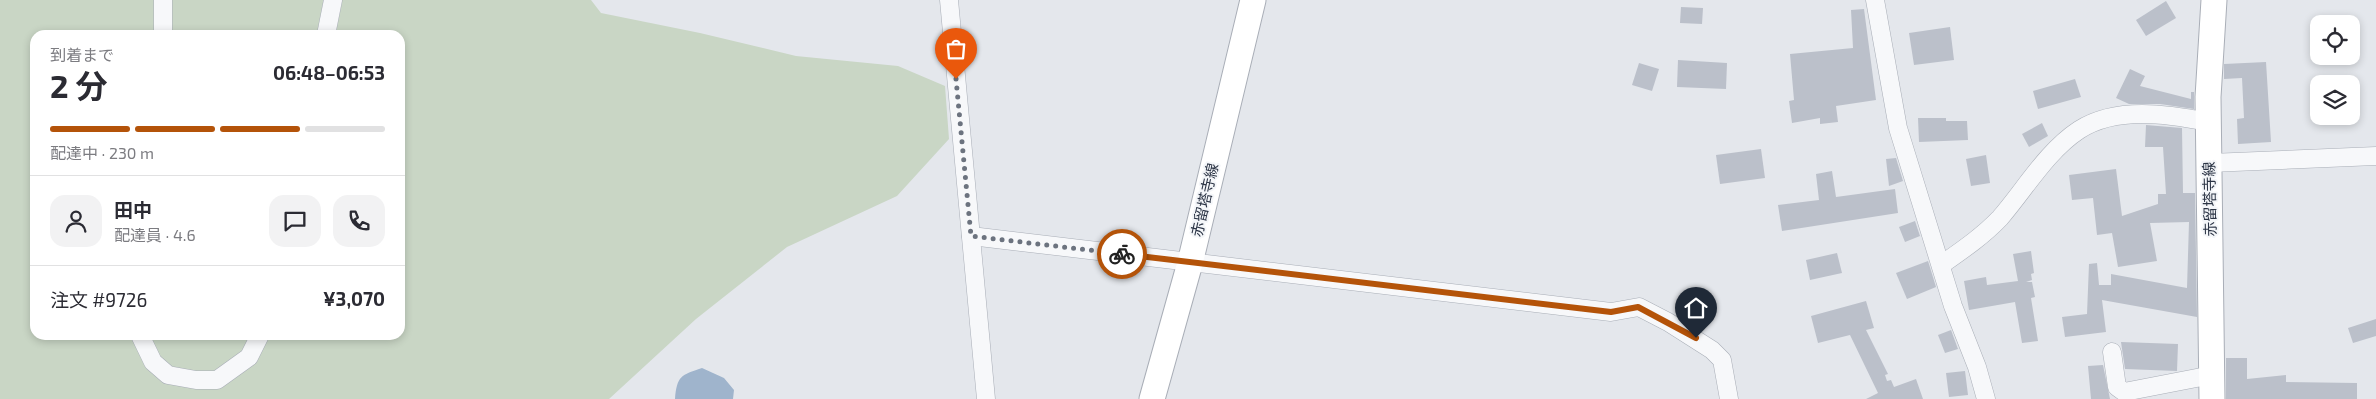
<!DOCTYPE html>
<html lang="ja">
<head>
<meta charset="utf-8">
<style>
  :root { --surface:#fff; --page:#f2f2f3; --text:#2b2b33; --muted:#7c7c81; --line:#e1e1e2; --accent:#b45309 }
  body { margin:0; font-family:"Exo 2","Noto Sans JP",sans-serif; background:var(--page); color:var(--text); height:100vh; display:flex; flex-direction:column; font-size:19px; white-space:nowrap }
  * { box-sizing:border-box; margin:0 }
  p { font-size:16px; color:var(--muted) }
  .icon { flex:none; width:28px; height:28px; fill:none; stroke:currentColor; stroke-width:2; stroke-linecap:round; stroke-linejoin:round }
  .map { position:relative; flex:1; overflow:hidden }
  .details { position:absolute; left:30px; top:30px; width:375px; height:310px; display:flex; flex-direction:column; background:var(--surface); border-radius:15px; box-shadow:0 2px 8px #0003 }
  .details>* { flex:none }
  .controls { position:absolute; left:2310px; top:15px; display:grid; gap:10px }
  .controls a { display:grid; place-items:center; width:50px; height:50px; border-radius:10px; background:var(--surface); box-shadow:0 2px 8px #0003; font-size:25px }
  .pin { position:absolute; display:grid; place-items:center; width:42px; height:42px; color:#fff; margin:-51px -21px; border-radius:50% 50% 50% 0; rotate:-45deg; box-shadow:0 0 5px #0007 }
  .pin .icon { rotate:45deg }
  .courier { position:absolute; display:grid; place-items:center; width:50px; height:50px; margin:-25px; border:4px solid #b45309; border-radius:50%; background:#fff; color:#222; box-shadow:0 1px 6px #0007 }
  .overview em { font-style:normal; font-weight:700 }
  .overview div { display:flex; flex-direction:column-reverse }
  .overview { display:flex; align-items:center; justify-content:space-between; height:85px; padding:0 20px }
  h1 { font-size:32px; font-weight:700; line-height:38px }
  .bar { display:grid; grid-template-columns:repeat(4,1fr); gap:8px 5px; align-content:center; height:60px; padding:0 20px }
  .bar i { height:6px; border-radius:4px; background:var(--line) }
  .bar .current { background:var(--accent) }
  .bar p { grid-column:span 4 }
  .line { display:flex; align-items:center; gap:12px; padding:0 20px; border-top:1px solid var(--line) }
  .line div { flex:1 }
  .round { display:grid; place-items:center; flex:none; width:52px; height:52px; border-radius:15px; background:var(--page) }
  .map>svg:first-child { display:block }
</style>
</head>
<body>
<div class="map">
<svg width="2376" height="399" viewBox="0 0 2376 399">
  <rect width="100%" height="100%" fill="#e4e7ec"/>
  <!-- green -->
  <path fill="#c9d6c5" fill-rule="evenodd" d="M0,0H591L601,13L700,33L796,56L898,66L945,86L949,139L897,196L787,247L696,319L609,399H0ZM35,35H400V335H35Z"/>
  <!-- water -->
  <path fill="#9fb4cc" d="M702,368L724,378L734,390L733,399H675C677,376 681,375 702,368Z"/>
  <!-- building -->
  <g fill="#bbc0ca">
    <polygon points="2166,1 2176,18 2146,36 2136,20"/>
    <polygon points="1681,7 1703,8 1702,24 1680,23"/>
    <polygon points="1864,9 1876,100 1836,106 1838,122 1820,124 1820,118 1792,123 1789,101 1794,100 1790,54 1853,48 1851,10"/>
    <polygon points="1950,27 1954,60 1914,65 1909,33"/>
    <polygon points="1678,60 1727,63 1726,89 1677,87"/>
    <polygon points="2266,62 2271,142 2238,144 2237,119 2244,118 2242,78 2224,79 2224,64"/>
    <polygon points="1639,63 1659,69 1652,91 1632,85"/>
    <polygon points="2130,69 2145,76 2140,86 2191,99 2191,92 2194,92 2194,109 2160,104 2129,104 2116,98"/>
    <polygon points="2075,79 2081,97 2038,109 2033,91"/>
    <polygon points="1918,118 1946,118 1946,121 1967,121 1968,140 1919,142"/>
    <polygon points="2042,123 2048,136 2029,147 2022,134"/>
    <polygon points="2146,125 2182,128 2183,193 2195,193 2197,317 2102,300 2106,332 2065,337 2062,317 2087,314 2089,264 2097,263 2099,285 2111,285 2111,274 2187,288 2189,222 2150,223 2157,261 2118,267 2112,233 2097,235 2093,198 2072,200 2069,175 2116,169 2122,216 2158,204 2158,194 2166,194 2163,147 2145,147"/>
    <polygon points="1761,149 1765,178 1720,184 1716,155"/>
    <polygon points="1986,155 1990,183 1971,186 1966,159"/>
    <polygon points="1896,158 1903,181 1889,186 1886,159"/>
    <polygon points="1832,171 1836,197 1895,189 1898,213 1782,231 1778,205 1819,200 1816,174"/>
    <polygon points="1915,221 1920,236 1905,242 1899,227"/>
    <polygon points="2031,251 2034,273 2031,274 2032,280 2026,282 2032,282 2035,297 2031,298 2038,341 2022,343 2015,302 1969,310 1964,281 1986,277 1987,285 2018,281 2013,254"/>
    <polygon points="1837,253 1842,273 1810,280 1806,260"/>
    <polygon points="1928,261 1936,287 1907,299 1896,273"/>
    <polygon points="1866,301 1874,328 1866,330 1888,374 1885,375 1887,381 1891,380 1894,387 1916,379 1923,399 1866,399 1878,393 1850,335 1818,343 1811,316"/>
    <polygon points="2376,319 2376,336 2353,343 2348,328"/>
    <polygon points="1951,330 1958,349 1945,353 1938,335"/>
    <polygon points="2121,342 2178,344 2177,371 2125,369"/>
    <polygon points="2226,358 2247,358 2247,379 2286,375 2286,382 2357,383 2357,399 2226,399"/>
    <polygon points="2103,365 2110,399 2091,399 2088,366"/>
    <polygon points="1965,371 1968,395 1949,397 1946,373"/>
  </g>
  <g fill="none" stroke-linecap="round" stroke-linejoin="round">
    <!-- minor casing -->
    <g stroke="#a9aeb7" stroke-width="19">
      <g id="minor">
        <polyline points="163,0 163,35"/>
        <polyline points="949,0 986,399"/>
        <polyline points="1875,0 1898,128 1953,306 1977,367 1986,399"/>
        <polyline points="326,35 333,0"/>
        <polyline points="2210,163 2376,156"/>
        <polyline points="971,236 1611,312 1639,307 1668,322 1712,350 1722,360 1729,399"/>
        <path d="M1941,265C1961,251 1983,236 2000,218C2025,189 2047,151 2079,130C2116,106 2168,114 2208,122"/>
        <polyline points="140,335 153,362 168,375 196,380 217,380 249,357 260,335"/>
        <polyline points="2112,352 2117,387 2124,392 2212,375"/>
      </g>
    </g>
    <!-- secondary casing -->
    <g stroke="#a9aeb7" stroke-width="27">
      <g id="secondary">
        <polyline points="1152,399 1190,263 1253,0"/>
        <polyline points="2212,399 2208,97 2214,0"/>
      </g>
    </g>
    <!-- minor -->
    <use href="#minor" stroke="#f7f8fa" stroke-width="18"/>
    <!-- secondary -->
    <use href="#secondary" stroke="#fff" stroke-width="25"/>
  </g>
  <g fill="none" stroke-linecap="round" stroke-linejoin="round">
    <!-- done -->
    <polyline stroke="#6c737f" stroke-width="5" stroke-dasharray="0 9" points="956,79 971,236 1122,254"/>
    <!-- route -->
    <polyline stroke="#b45309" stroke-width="6" points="1122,254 1611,312 1638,307 1696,338"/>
  </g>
  <g text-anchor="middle" stroke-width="4" stroke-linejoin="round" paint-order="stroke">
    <!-- street labels -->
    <g font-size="15" fill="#2b3445" stroke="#f4f6f9">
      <text transform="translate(2210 199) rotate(-91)" y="5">赤留塔寺線</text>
      <text transform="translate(1205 200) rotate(-77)" y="5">赤留塔寺線</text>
    </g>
  </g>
</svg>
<div class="controls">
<a><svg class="icon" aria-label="locate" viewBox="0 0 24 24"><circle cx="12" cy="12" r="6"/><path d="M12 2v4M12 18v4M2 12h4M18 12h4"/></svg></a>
<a><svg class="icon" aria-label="layers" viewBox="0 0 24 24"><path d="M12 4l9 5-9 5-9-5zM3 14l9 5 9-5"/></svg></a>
</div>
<div class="pin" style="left:956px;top:79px;background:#ea580c"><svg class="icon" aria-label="bag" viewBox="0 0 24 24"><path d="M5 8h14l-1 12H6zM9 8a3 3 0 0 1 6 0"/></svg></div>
<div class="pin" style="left:1696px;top:338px;background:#1f2937"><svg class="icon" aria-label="home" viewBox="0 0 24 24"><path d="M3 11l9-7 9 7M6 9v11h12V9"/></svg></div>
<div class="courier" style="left:1122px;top:254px"><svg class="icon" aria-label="bike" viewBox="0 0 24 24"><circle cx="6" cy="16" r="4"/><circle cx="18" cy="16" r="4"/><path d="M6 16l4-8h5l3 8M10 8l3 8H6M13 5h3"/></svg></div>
<section class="details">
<div class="overview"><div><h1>2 分</h1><p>到着まで</p></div><em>06:48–06:53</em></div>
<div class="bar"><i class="current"></i><i class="current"></i><i class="current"></i><i></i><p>配達中 · 230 m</p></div>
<div class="line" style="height:90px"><a class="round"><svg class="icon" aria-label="person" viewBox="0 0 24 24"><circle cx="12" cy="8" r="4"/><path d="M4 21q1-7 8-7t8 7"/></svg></a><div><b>田中</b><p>配達員 · 4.6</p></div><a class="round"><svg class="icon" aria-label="chat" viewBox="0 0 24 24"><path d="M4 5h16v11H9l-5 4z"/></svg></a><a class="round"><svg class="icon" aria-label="phone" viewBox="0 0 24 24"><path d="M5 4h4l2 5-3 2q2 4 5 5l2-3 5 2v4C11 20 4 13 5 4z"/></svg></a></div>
<div class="line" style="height:65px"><div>注文 #9726</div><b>¥3,070</b></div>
</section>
</div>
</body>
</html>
